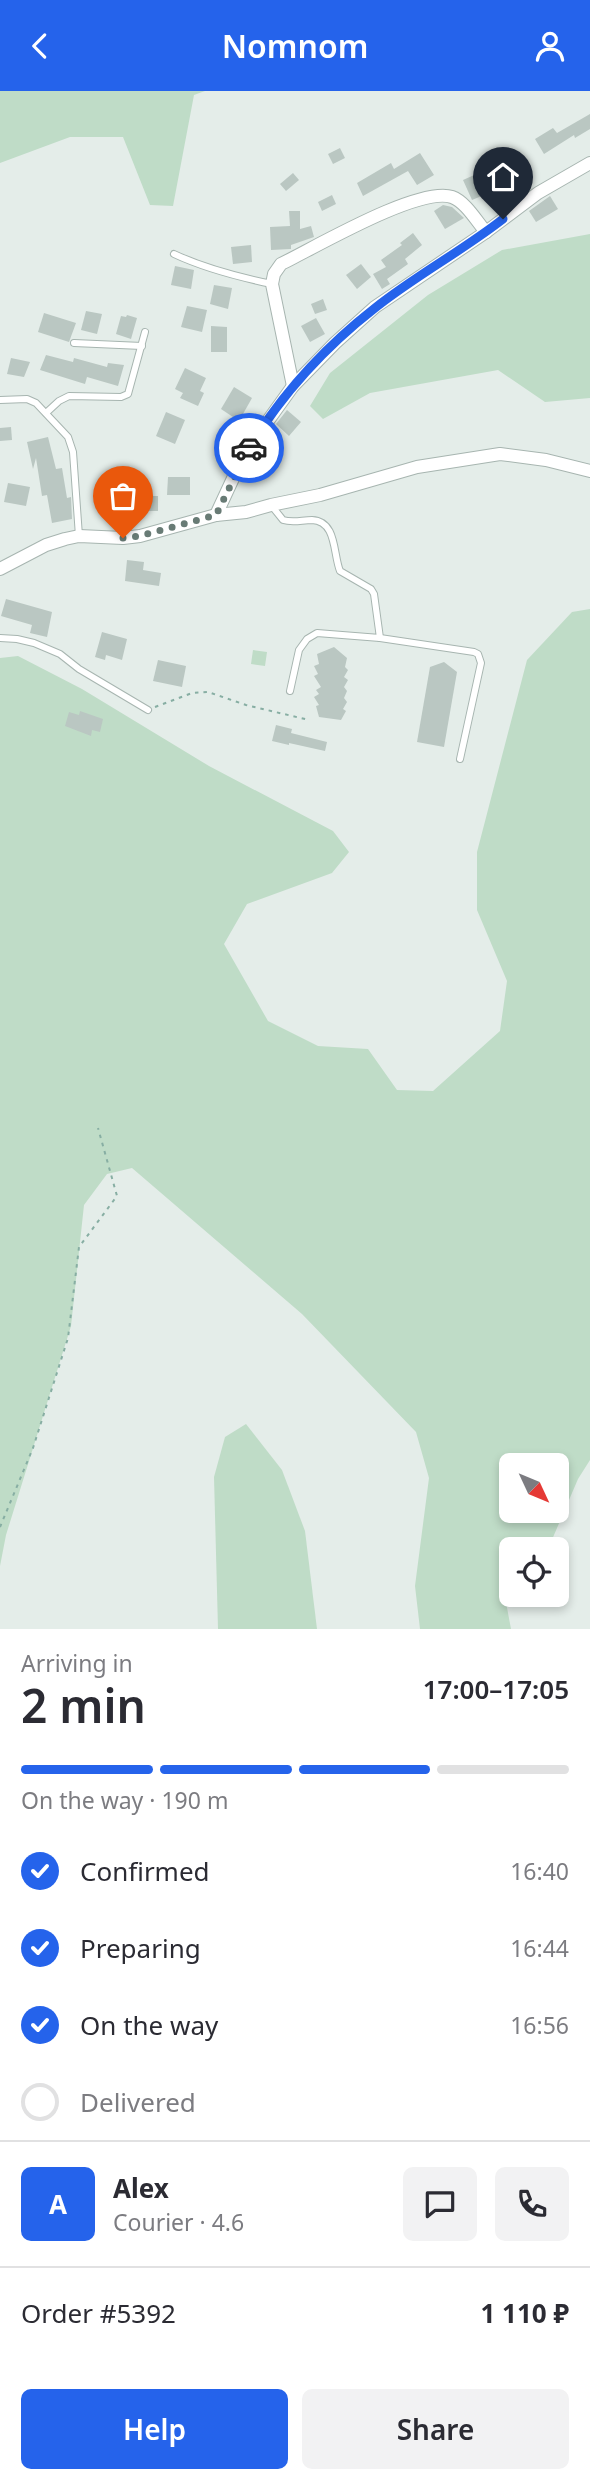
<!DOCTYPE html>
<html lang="en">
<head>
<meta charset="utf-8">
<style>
  :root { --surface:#fff; --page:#f2f2f3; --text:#2b2b33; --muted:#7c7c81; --line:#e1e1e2; --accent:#2563eb }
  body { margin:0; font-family:"Noto Sans",sans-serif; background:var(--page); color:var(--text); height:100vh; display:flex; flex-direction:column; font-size:26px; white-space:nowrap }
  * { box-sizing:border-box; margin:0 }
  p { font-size:23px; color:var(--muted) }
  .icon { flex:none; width:38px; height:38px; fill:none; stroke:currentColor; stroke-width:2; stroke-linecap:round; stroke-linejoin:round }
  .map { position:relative; height:1538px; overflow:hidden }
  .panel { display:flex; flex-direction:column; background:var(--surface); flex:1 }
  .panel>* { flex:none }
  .needle { width:46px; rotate:134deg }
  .controls { position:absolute; left:499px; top:1362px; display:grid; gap:14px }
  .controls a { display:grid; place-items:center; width:70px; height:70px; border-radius:10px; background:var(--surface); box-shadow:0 4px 10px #0003; font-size:35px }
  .pin { position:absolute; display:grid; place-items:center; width:60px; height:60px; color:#fff; margin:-72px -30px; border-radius:50% 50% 50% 0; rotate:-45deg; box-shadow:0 0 7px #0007 }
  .pin .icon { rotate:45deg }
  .courier { position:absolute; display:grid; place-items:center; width:70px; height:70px; margin:-35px; border:5px solid #2563eb; border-radius:50%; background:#fff; color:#222; box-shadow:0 2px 9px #0007 }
  .head em { font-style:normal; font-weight:600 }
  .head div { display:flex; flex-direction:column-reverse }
  .head { display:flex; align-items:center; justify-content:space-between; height:119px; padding:0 21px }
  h1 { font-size:46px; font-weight:600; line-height:52px }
  .bar { display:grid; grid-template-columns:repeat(4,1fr); gap:10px 7px; align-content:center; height:84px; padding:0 21px }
  .bar i { height:9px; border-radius:5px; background:var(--line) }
  .bar .current { background:var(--accent) }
  .bar p { grid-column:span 4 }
  .line { display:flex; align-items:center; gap:18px; padding:0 21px; border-top:2px solid var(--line) }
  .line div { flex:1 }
  .round { display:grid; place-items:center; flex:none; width:74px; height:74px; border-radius:10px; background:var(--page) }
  ol { padding:0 21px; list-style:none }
  li { display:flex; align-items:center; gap:21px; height:77px }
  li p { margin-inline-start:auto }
  li .icon { padding:7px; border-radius:50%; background:var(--accent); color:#fff; stroke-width:4 }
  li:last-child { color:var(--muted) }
  li i { width:38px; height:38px; border:4px solid var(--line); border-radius:50% }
  .action { display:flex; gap:14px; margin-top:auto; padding:14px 21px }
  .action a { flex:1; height:80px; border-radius:10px; background:var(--accent); color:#fff; font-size:28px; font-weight:600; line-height:80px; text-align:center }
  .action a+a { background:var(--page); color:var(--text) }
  header { display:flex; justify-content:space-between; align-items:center; height:91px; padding:0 21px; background:var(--accent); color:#fff; font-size:32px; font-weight:600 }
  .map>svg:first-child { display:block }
</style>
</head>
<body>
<header><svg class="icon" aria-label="back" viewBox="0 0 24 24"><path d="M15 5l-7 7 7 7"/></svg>Nomnom<svg class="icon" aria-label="person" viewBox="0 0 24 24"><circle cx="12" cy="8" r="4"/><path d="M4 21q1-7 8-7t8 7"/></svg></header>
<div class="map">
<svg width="590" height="1538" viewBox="0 0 590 1538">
  <rect width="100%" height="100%" fill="#e4ede9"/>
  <!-- green -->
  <g fill="#bfdcc7" fill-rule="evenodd">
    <polygon points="0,0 205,0 194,4 173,115 150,114 123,46 70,46 0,72"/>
    <polygon points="590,143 590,307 545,311 498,279 370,302 323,328 310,315 330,282 428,204 502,159"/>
    <path d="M590,518V1369L578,1388L548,1458H511V1489L503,1495L511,1538H420L415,1495L429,1387L416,1341L302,1223L132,1077L107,1083L84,1114L71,1235L6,1444L0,1475V567L18,565L82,598L209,675L333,740L349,761L332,782L247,813L224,853L268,930L318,955L368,958L397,999L433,1000L500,940L507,890L477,819V761L527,569L572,521ZM511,1374H556V1419H511Z"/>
    <polygon points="253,559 267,561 265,575 251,573"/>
    <polygon points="246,1333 282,1379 305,1440 317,1538 218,1538 214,1386 225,1346"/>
  </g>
  <!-- building -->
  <g fill="#bac7c2">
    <polygon points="590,23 590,38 575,47 574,44 544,63 535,48 553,37 557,42"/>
    <polygon points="340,57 345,67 333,73 328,63"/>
    <polygon points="420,62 434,84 417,94 408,80 363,105 357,92 391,72 394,78"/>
    <polygon points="519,67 529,82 514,92 515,96 499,105 496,99 472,109 463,89 481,81 484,88"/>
    <polygon points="293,82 299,89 286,100 280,93"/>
    <polygon points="332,104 336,113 322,120 318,111"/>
    <polygon points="550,105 558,118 536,131 529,120"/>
    <polygon points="443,114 452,116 464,127 445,138 434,120"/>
    <polygon points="289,120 300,120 300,138 311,135 314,146 291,154 291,158 271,159 270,136 290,135"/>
    <polygon points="413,142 422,154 405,168 408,173 387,188 390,193 382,198 373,183 386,176 381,169 402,154 400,152"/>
    <polygon points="251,154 252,171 233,173 231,156"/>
    <polygon points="361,173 371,186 357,198 346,184"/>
    <polygon points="175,175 194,179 191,198 171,194"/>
    <polygon points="214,194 232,197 228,218 210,213"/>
    <polygon points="323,208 327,219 315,223 311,213"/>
    <polygon points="187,215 207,219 202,241 181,236"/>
    <polygon points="86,220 102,223 97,243 81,239"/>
    <polygon points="44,222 76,232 69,251 38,241"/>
    <polygon points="127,224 137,227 131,248 116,243 121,225 126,226"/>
    <polygon points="316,227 325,243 310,251 301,235"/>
    <polygon points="211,235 227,236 227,261 211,261"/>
    <polygon points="46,264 73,271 74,267 107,276 108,272 124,274 118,295 87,286 85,293 40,279"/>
    <polygon points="11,267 30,271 24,286 7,283"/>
    <polygon points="185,277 206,287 200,300 204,302 198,315 180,307 183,302 175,298"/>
    <polygon points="234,296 252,307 239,330 221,318"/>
    <polygon points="287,319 301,331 289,345 276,333"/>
    <polygon points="166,321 185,329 175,353 156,345"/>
    <polygon points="11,336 12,349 0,350 0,337"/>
    <polygon points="48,346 56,378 62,377 67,407 71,406 72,428 52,432 47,404 42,405 36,367 33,378 27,351"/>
    <polygon points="168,386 190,386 190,404 167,404"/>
    <polygon points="108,388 125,390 123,409 106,406"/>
    <polygon points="8,392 30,396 26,415 4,411"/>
    <polygon points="135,405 158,405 158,420 134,420"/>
    <polygon points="127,469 144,471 143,479 161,482 159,495 125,490"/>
    <polygon points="6,508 52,521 47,546 30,542 32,534 1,525"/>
    <polygon points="102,541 127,548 122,569 106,564 105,569 95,566"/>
    <polygon points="334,556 347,567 345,576 348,579 344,586 348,589 344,596 347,600 344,607 347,611 343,618 346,620 341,629 319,626 316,615 319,614 314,606 319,603 316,599 321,596 314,585 318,583 314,575 319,573 317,563"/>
    <polygon points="158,569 186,575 182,596 153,590"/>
    <polygon points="444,571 457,581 444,656 417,651 430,576"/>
    <polygon points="80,620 103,628 100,641 92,639 91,645 65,635 69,621 79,624"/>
    <polygon points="276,634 292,638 291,642 327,651 325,660 289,652 289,654 272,650"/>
  </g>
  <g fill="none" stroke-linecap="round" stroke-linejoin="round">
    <!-- service casing -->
    <g stroke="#a7b5b0" stroke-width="8">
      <g id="service">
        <path d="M174,163C206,178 238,186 272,193"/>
        <polyline points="74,252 142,255"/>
        <polyline points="0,309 27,308 36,312 68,346 73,361 79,445"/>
        <polyline points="46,322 59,310 69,305 121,306 128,303 145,241"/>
        <path d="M271,414L283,429C293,432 302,429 312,429C337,430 333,463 340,480L371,498L374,503L380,547L317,542L307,548L299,559L290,600"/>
        <polyline points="0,547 17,548 34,552 60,563 79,578 148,619"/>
        <polyline points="380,547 474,561 478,563 481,572 460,668"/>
      </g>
    </g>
    <!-- minor casing -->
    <g stroke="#a7b5b0" stroke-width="14">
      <g id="minor">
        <path d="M293,295L272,193L274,183L281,173C314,157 419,95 452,106C466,111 477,131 486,141"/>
        <polyline points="216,424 242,368 257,345 293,295 335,252 375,216 486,141 538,102 590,72"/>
        <polyline points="0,478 46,454 65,448 79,445 123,447 140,445 216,424 246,421 271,414 320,404 417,376 500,363 546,369 590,380"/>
      </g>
    </g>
    <!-- path -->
    <g stroke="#87aea3" stroke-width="2" stroke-dasharray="3.5 5" stroke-linecap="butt">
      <polyline points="155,616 192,602 208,601 246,614 309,629"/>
      <polyline points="0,1436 33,1357 68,1247 79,1156 117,1105 98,1037"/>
    </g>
    <!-- service -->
    <use href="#service" stroke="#fff" stroke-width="6"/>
    <!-- minor -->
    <use href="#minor" stroke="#fff" stroke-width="12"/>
  </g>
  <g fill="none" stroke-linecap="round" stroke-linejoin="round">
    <!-- done -->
    <polyline stroke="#687b75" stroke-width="7" stroke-dasharray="0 12.6" points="123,447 140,445 216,424 249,357"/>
    <!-- route -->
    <path stroke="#2563eb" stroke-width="9" d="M249,357C282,303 325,256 375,217C415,185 462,160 503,128"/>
  </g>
</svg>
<div class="controls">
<a><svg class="needle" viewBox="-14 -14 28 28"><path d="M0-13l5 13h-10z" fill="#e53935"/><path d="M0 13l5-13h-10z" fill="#7c7c81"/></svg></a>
<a><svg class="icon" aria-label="locate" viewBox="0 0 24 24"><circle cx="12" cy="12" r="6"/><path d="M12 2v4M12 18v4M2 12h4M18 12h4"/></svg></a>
</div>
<div class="pin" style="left:123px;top:447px;background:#ea580c"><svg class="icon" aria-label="bag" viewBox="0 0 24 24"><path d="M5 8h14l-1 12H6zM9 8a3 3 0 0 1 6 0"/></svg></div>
<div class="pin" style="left:503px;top:128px;background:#1f2937"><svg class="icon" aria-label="home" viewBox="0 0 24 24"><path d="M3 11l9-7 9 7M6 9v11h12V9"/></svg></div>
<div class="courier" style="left:249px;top:357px"><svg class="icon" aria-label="car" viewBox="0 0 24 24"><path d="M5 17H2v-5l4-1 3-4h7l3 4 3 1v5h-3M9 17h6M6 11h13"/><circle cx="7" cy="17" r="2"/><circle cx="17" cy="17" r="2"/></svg></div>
</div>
<section class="panel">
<div class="head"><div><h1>2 min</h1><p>Arriving in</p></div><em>17:00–17:05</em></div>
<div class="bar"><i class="current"></i><i class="current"></i><i class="current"></i><i></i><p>On the way · 190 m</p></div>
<ol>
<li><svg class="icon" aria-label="check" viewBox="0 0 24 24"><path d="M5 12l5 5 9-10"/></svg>Confirmed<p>16:40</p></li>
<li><svg class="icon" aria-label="check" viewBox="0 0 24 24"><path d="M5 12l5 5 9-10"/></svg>Preparing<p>16:44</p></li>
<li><svg class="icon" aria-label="check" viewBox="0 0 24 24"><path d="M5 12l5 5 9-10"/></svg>On the way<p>16:56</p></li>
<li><i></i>Delivered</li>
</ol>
<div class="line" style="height:126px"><b class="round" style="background:var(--accent);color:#fff">A</b><div><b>Alex</b><p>Courier · 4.6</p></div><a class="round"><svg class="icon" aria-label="chat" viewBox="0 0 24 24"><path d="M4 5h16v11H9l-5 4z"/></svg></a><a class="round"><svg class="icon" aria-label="phone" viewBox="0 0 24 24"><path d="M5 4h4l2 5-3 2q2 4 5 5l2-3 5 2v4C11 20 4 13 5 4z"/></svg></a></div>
<div class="line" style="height:91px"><div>Order #5392</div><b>1 110 ₽</b></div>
<div class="action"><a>Help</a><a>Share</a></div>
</section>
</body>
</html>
